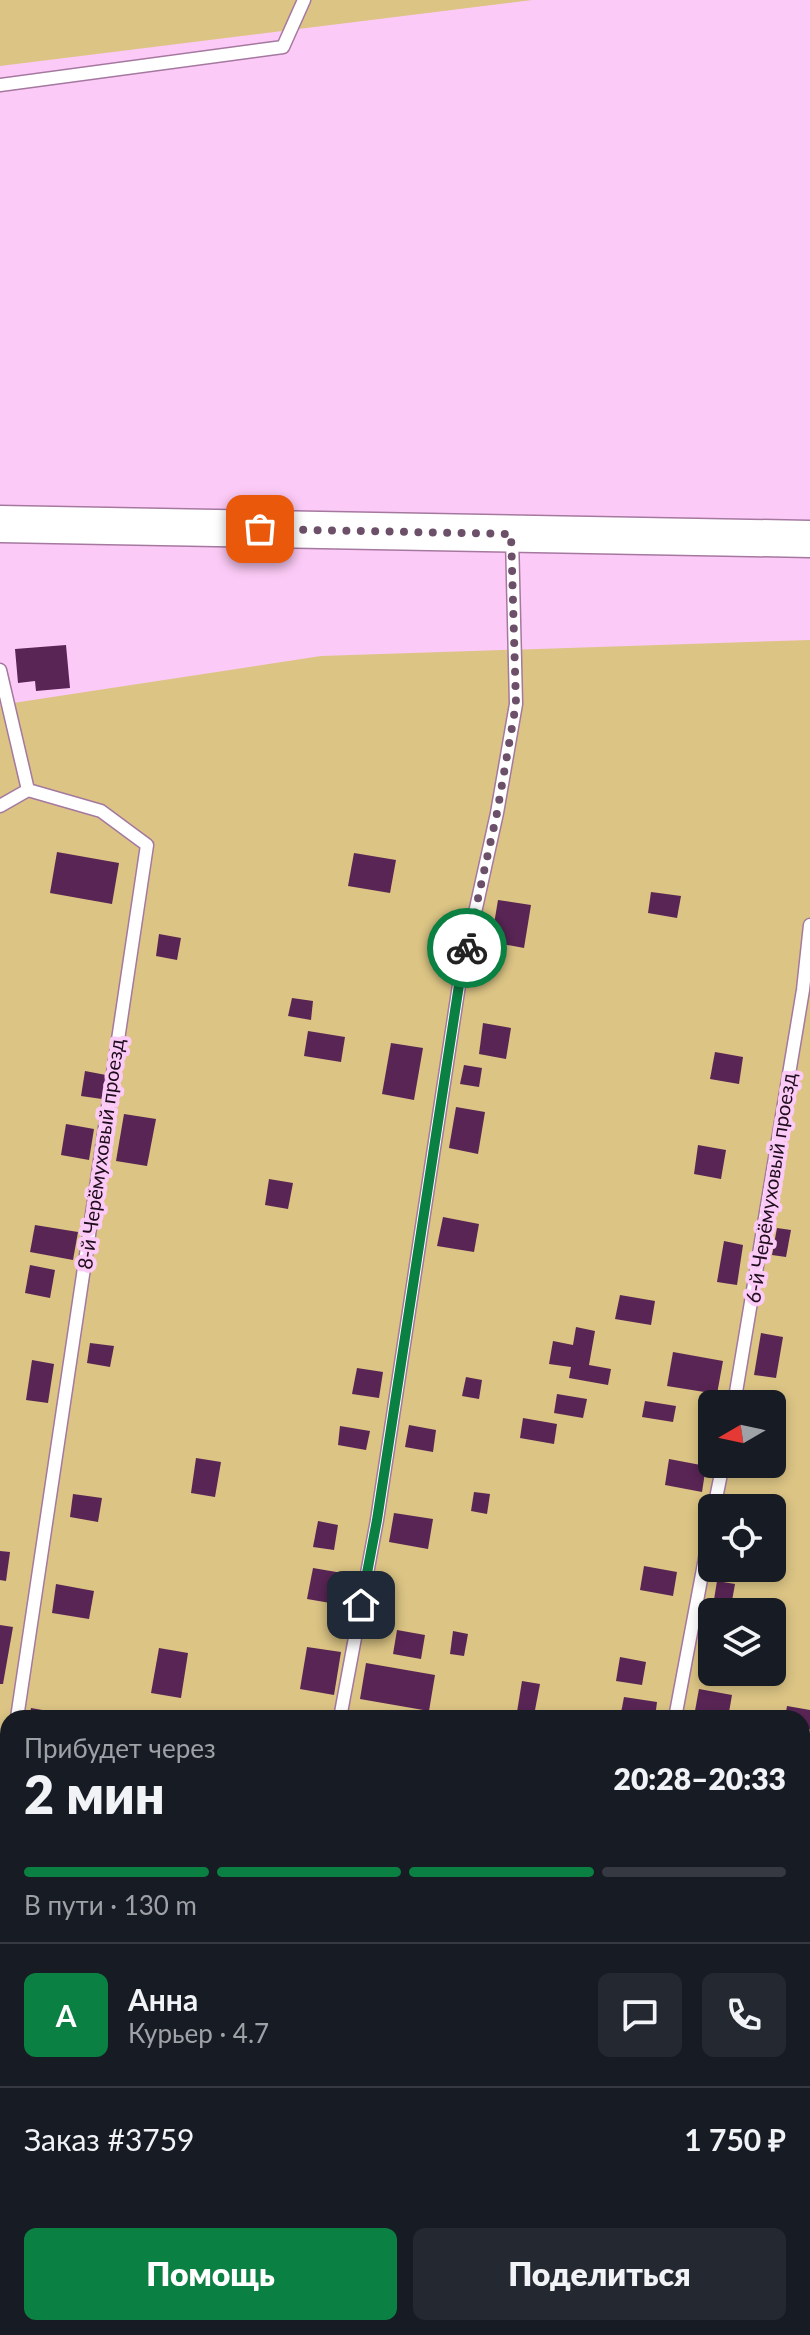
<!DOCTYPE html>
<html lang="ru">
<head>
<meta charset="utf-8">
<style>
  :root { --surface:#171b24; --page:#242831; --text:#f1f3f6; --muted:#9ea1a6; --line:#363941; --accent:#0b8043 }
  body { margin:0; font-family:Lato,sans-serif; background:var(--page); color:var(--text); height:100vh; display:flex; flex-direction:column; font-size:30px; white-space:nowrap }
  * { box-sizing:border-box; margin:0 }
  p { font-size:26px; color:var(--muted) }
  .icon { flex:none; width:44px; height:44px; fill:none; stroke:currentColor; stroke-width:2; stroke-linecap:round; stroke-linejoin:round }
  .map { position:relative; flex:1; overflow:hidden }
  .details { position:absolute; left:0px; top:1710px; width:810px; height:626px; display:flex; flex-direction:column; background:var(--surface); border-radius:24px 24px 0 0; box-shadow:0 4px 12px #0003 }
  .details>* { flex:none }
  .needle { width:52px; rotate:261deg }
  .buttons { position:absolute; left:698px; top:1390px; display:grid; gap:16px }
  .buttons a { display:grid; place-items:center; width:88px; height:88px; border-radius:12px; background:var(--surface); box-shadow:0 4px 12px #0003; font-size:40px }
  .pin { position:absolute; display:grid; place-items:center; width:68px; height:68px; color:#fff; margin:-34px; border-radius:16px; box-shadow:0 4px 12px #0006 }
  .courier { position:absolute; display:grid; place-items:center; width:80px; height:80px; margin:-40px; border:6px solid #0b8043; border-radius:50%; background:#fff; color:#222; box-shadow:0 2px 10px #0007 }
  .overview em { font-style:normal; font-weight:800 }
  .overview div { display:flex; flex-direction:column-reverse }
  .overview { display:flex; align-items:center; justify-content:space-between; height:136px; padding:0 24px }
  h1 { font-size:52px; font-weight:800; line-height:60px }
  .bar { display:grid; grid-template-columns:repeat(4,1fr); gap:12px 8px; align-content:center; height:96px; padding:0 24px }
  .bar i { height:10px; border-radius:6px; background:var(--line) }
  .bar .selected { background:var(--accent) }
  .bar p { grid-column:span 4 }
  .line { display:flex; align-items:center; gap:20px; padding:0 24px; border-top:2px solid var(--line) }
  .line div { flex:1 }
  .round { display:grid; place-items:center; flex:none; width:84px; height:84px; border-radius:12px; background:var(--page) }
  .primary-button { display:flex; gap:16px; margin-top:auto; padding:16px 24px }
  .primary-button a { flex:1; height:92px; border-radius:12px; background:var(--accent); color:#fff; font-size:32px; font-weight:800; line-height:92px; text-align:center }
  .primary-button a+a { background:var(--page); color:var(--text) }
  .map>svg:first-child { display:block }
</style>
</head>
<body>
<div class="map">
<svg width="810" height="2335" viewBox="0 0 810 2335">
  <rect width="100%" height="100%" fill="#fccaf6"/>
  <!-- green -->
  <g fill="#dbc484" fill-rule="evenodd">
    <polygon points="0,0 532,0 0,66"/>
    <path d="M810,640V2335H0V705L321,656ZM712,1404H772V1464H712ZM712,1508H772V1568H712ZM712,1612H772V1672H712ZM8,1718H802V2328H8Z"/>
  </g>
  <!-- building -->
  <g fill="#592555">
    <polygon points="66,645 70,688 36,691 35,681 18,683 15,649"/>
    <polygon points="57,852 119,863 112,904 50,893"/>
    <polygon points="354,853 396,860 390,893 348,886"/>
    <polygon points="651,892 681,896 677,918 648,913"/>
    <polygon points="498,900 531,905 524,948 491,942"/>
    <polygon points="159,934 181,938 177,960 156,956"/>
    <polygon points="292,998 313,1001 311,1020 288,1016"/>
    <polygon points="483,1023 511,1028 506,1059 479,1054"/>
    <polygon points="308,1031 345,1037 341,1062 304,1056"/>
    <polygon points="391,1043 423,1048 414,1100 382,1094"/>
    <polygon points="715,1052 743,1057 739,1084 710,1079"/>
    <polygon points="464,1065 482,1068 479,1087 460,1084"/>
    <polygon points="85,1071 106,1075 102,1099 81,1096"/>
    <polygon points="456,1107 485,1112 478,1154 449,1148"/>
    <polygon points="124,1114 156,1119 147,1166 116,1161"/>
    <polygon points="66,1124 94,1129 89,1160 61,1155"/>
    <polygon points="698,1145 726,1150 721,1179 694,1174"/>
    <polygon points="269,1179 293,1183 288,1209 265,1205"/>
    <polygon points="443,1217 479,1224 474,1252 437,1246"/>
    <polygon points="35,1225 78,1232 73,1260 30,1252"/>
    <polygon points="777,1228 791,1230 786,1257 772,1255"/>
    <polygon points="724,1241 743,1245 737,1285 717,1282"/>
    <polygon points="30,1265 55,1270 50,1298 25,1293"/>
    <polygon points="620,1295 655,1301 651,1325 615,1319"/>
    <polygon points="576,1327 595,1331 589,1365 611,1369 608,1385 569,1378 571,1367 549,1364 553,1341 573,1345"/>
    <polygon points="761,1333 783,1337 776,1378 754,1375"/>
    <polygon points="90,1343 114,1346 110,1367 87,1363"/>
    <polygon points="673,1352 723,1361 717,1394 667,1386"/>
    <polygon points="32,1360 54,1364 48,1403 26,1400"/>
    <polygon points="357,1368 383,1372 379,1398 352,1394"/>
    <polygon points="466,1377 482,1380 479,1399 462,1396"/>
    <polygon points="557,1394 587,1399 583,1418 554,1413"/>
    <polygon points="645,1401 676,1406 673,1422 642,1417"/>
    <polygon points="523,1418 557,1424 554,1444 520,1438"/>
    <polygon points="409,1425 436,1430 433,1452 405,1447"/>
    <polygon points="340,1426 370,1431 366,1450 338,1445"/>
    <polygon points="196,1458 221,1462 215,1497 191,1493"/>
    <polygon points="669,1459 706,1466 702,1492 665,1485"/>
    <polygon points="474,1492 490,1494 487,1514 471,1511"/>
    <polygon points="73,1494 102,1498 98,1522 70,1517"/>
    <polygon points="731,1498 757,1502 757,1508 730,1508"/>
    <polygon points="394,1513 433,1519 428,1549 389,1542"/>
    <polygon points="318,1521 338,1525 334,1550 313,1547"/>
    <polygon points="0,1551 10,1552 6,1581 0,1580"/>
    <polygon points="644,1566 677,1572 673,1596 640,1590"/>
    <polygon points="313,1568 354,1575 348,1606 307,1599"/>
    <polygon points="717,1581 735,1584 730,1612 712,1612"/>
    <polygon points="56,1584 94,1591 89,1619 52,1613"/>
    <polygon points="0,1625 13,1627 3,1684 0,1684"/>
    <polygon points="397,1630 425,1635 421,1659 393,1654"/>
    <polygon points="453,1631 468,1634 464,1656 450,1654"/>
    <polygon points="307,1647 341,1652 334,1695 300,1689"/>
    <polygon points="159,1648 188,1653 181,1698 151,1693"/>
    <polygon points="620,1657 646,1662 642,1685 616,1681"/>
    <polygon points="366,1663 435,1675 429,1711 360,1699"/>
    <polygon points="522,1681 540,1684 534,1715 517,1712"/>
    <polygon points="699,1689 732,1695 728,1718 694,1716"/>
    <polygon points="624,1697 657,1702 655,1718 620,1718"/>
    <polygon points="787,1706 810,1710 810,1729 802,1728 802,1718 785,1718"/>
    <polygon points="31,1708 76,1716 76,1718 29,1718"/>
    <polygon points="5,1911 8,1912 8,1955 0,1954 0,1937"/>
    <polygon points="0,2062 8,2063 8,2085 0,2084"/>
  </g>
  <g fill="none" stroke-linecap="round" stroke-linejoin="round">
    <!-- lane casing -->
    <g stroke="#a578a0" stroke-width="15">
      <g id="lane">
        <polyline points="0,85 283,47 304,0"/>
        <polyline points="0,670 28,790 101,811 147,845 17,1718"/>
        <polyline points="0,806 28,790"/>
        <polyline points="734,1404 803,990 810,925"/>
        <polyline points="714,1508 723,1464"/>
        <polyline points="340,1718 377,1520 459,985 497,813 516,704 512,537"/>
        <polyline points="675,1718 712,1521"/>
        <polyline points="0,1829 8,1777"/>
        <polyline points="217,2335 218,2328"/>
        <polyline points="549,2335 550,2328"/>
      </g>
    </g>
    <!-- secondary casing -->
    <g stroke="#a578a0" stroke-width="39">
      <polyline id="secondary" points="0,524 810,539"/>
    </g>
    <!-- lane -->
    <use href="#lane" stroke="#fff" stroke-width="12"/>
    <!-- secondary -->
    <use href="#secondary" stroke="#fff" stroke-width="36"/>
  </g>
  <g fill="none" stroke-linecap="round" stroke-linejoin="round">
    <!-- done -->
    <polyline stroke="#6c4f68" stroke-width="8" stroke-dasharray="0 14.4" points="260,529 511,534 516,704 497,813 467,948"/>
    <!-- route -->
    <polyline stroke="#0b8043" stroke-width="10" points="361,1605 377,1520 459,985 467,948"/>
  </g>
  <g text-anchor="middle" stroke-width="8" stroke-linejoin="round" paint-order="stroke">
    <!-- street labels -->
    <g font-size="20" fill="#1e0d1c" stroke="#fccaf6">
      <text transform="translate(101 1154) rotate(-82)" y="7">8-й Черёмуховый проезд</text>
      <text transform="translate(771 1188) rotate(-81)" y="7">6-й Черёмуховый проезд</text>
    </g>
  </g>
</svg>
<div class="buttons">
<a><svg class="needle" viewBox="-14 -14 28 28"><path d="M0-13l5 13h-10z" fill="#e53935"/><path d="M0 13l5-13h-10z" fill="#9ea1a6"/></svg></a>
<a><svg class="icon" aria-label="locate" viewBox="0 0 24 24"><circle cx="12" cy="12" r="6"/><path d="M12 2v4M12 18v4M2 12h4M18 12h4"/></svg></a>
<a><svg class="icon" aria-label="layers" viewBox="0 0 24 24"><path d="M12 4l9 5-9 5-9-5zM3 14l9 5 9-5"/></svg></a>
</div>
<div class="pin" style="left:260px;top:529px;background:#ea580c"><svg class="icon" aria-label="bag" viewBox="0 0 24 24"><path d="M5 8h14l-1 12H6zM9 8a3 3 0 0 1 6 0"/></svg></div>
<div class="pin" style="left:361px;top:1605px;background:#1f2937"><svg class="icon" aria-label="home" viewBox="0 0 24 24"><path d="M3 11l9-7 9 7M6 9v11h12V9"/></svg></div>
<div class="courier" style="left:467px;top:948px"><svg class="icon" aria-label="bike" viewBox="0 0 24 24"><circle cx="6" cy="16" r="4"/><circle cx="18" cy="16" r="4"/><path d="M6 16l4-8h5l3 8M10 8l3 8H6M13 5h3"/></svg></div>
<section class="details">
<div class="overview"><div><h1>2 мин</h1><p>Прибудет через</p></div><em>20:28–20:33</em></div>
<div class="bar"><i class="selected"></i><i class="selected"></i><i class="selected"></i><i></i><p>В пути · 130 m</p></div>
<div class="line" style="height:144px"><b class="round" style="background:var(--accent);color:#fff">А</b><div><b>Анна</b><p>Курьер · 4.7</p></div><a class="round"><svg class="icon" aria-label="chat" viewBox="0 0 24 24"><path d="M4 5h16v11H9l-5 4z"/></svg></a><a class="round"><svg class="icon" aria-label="phone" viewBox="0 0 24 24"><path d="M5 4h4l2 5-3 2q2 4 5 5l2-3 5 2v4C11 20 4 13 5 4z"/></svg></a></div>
<div class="line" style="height:104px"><div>Заказ #3759</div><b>1 750 ₽</b></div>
<div class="primary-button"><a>Помощь</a><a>Поделиться</a></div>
</section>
</div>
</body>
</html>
